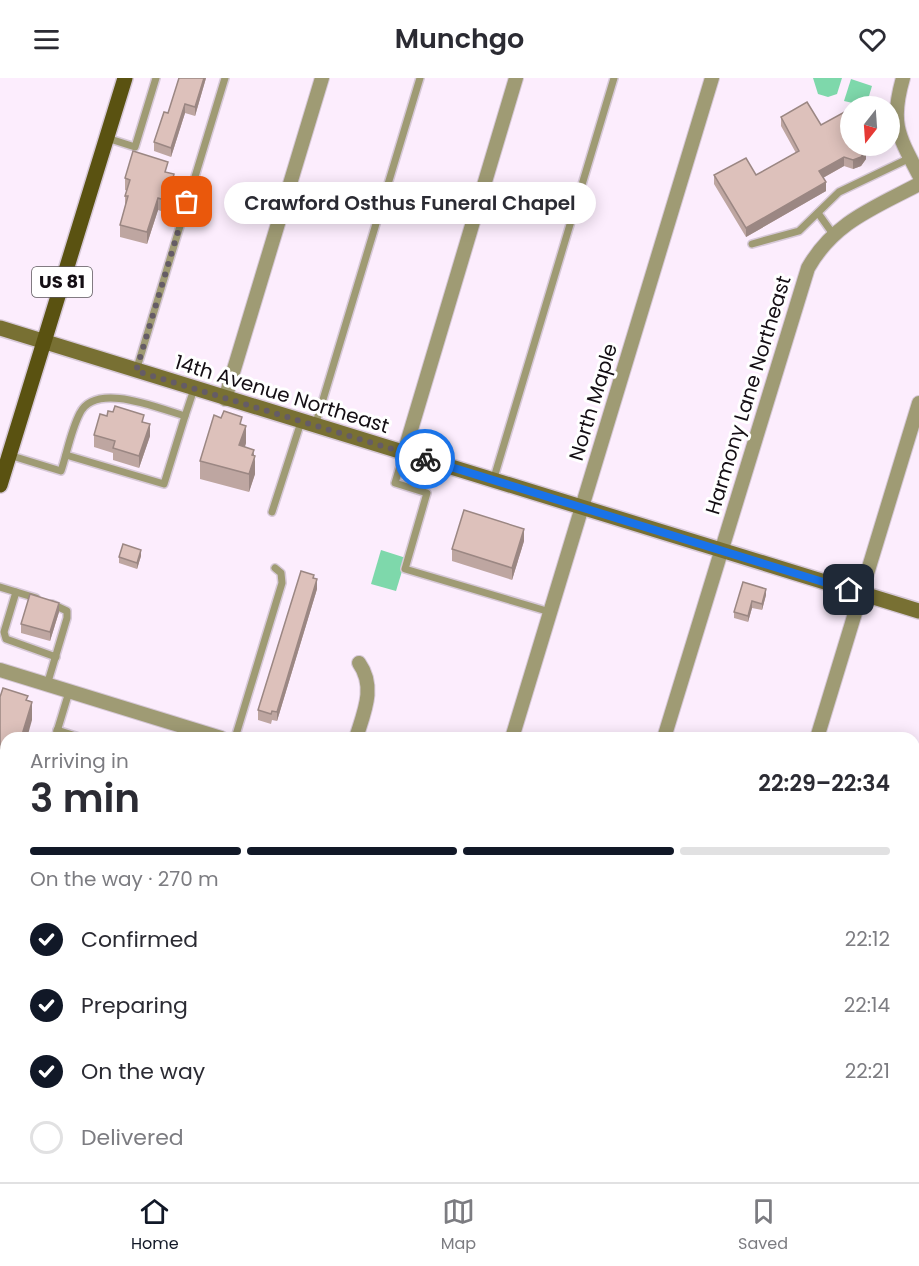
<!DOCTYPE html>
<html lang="en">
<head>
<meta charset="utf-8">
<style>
  :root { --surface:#fff; --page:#f7f7f7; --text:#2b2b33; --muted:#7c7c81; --line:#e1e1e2; --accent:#111827 }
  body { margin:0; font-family:Poppins,sans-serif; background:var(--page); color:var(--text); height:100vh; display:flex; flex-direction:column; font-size:22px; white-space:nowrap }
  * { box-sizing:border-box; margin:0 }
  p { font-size:20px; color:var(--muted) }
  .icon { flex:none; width:33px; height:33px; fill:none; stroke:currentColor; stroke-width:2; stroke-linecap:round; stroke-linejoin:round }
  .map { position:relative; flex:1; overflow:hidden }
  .drawer { position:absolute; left:0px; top:654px; width:920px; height:450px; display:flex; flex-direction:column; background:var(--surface); border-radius:18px 18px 0 0; box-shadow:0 3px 15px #0003 }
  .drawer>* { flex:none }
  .needle { width:39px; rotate:197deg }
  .fabs { position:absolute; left:840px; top:18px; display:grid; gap:12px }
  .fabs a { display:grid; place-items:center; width:60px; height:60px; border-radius:50%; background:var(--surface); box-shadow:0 3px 15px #0003; font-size:30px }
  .pin { position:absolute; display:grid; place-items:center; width:51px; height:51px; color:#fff; margin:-26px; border-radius:12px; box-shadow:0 3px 9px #0006 }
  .courier { position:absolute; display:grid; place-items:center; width:60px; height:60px; margin:-30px; border:4px solid #1a73e8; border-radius:50%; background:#fff; color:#222; box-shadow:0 2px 8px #0007 }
  .bubble { position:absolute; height:42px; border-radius:21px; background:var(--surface); box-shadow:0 3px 15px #0003; font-size:20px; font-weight:600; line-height:42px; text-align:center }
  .head em { font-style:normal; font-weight:600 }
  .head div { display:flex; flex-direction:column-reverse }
  .head { display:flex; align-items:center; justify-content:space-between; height:102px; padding:0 30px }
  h1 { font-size:39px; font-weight:600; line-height:45px }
  .bar { display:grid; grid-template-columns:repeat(4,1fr); gap:9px 6px; align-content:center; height:72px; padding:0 30px }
  .bar i { height:8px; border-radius:4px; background:var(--line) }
  .bar .selected { background:var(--accent) }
  .bar p { grid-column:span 4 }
  ol { padding:0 30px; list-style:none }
  li { display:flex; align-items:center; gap:18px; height:66px }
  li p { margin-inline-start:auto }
  li .icon { padding:6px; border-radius:50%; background:var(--accent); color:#fff; stroke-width:4 }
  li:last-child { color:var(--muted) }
  li i { width:33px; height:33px; border:3px solid var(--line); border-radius:50% }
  header { display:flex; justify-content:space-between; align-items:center; height:78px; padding:0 30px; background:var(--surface); font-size:27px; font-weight:600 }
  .dock { display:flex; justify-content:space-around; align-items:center; height:84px; border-top:2px solid var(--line); background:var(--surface); font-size:16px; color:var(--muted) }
  .dock a { display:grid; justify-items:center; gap:3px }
  .dock .selected { color:var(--accent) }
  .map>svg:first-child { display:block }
</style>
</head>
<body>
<header><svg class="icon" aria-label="menu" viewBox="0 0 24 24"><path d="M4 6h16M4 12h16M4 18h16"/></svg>Munchgo<svg class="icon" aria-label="heart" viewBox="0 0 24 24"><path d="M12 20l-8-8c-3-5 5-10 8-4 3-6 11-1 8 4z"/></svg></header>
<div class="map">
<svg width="919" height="1104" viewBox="0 0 919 1104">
  <rect width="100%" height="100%" fill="#fcedfd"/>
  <!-- green -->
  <g fill="#7ed8ab">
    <polygon points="813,0 842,0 837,16 828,19 818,16"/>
    <polygon points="851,1 872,8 866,28 844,23"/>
    <polygon points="381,472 406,480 396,513 371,506"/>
  </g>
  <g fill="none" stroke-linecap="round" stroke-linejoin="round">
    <!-- lane casing -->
    <g stroke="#d7c9d8" stroke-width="10">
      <g id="lane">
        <polyline points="107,60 135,69 156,0"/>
        <polyline points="818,135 833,156"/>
        <polyline points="752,166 799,153 839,114 910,80"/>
        <polyline points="136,293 225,0"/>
        <polyline points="315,348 420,0"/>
        <polyline points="404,375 395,405 427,415 405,491 550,534"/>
        <path d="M9,377L61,393C67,375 71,352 80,335C96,303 160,331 185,338L194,311"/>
        <polyline points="66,377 164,406 185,338"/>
        <polyline points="493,403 614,0"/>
        <polyline points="272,434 301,344"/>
        <polyline points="0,509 36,520"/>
        <polyline points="16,514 4,554 6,561 56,579"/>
        <polyline points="47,607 67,540 67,533 52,526"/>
        <polyline points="57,652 82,660"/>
        <polyline points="55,660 69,614"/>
        <polyline points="235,660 282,505 281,495 275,490"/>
        <polyline points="0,841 6,822"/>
        <polyline points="0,907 6,909"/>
      </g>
    </g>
    <!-- street casing -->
    <g stroke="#d7c9d8" stroke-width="16">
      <g id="street">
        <path d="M903,0C890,45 898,57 919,97"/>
        <polyline points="225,321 322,0"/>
        <polyline points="404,375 516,0"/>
        <polyline points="0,592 221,660"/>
        <path d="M356,660C364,634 376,609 359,585"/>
        <polyline points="512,660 712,0"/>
        <path d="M664,660L808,190C834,144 874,130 919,106"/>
        <polyline points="817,660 919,325"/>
        <polyline points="914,863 919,844"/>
        <polyline points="914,873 919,874"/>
        <polyline points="377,1104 379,1098"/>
      </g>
    </g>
    <!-- secondary casing -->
    <g stroke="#d7c9d8" stroke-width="18">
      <polyline id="secondary" points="0,250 919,533"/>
    </g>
    <!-- primary casing -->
    <g stroke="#d7c9d8" stroke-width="18">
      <polyline id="primary" points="0,407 125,0"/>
    </g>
    <!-- lane -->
    <use href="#lane" stroke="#9f9b74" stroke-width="7"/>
    <!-- street -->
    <use href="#street" stroke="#9f9b74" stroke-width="14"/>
    <!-- secondary -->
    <use href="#secondary" stroke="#787033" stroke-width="15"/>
    <!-- primary -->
    <use href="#primary" stroke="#5a5211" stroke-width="15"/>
  </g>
  <!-- wall -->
  <g fill="#bea6a1">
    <polygon points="179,0 206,0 195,38 185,35 171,79 154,73 154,64 168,35"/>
    <polygon points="781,39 821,47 850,68 866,81 861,88 853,91 844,88 823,100 826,113 746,159 714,106 714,97 756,97 796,75 781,48"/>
    <polygon points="168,94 174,108 167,135 158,132 147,166 120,159 120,147 125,128 125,118 127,113 125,112 125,100"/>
    <polygon points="107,338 144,344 150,358 139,390 113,382 113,375 94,369 94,357"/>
    <polygon points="242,346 246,365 245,369 254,378 255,396 249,414 200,401 200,383"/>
    <polygon points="524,463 512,502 452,483 452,471"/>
    <polygon points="141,478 137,491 119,485 119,479"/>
    <polygon points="314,500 317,511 277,643 272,642 271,646 258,642 258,632"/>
    <polygon points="743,504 766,517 762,532 752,530 748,544 734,540 734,534"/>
    <polygon points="59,534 50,563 21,555 21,546"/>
  </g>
  <!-- shaded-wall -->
  <g fill="#9b8783">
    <polygon points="204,0 206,0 195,38 195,29"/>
    <polygon points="185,26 185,35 171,79 171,70"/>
    <polygon points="866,72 866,81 861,88 853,91 853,82"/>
    <polygon points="844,79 844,88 819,102 819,93"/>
    <polygon points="174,96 174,108 167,135 167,123"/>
    <polygon points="826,104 826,113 746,159 746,150"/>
    <polygon points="158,120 158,132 147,166 147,154"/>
    <polygon points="150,346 150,358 139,390 139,378"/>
    <polygon points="246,348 246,365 239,385 239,367"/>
    <polygon points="254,372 254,383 255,378 255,396 249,414 249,396"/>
    <polygon points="524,451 524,463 512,502 512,490"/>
    <polygon points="141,472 141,478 137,491 137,485"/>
    <polygon points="317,501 317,511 277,643 277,634"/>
    <polygon points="766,511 766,517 762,532 762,526"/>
    <polygon points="752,523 752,530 748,544 748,538"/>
    <polygon points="59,525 59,534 50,563 50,554"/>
    <polygon points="32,624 32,642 27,660 21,660"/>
    <polygon points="6,710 6,728 0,747 0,730"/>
  </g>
  <!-- building -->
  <g fill="#ddc1bb" stroke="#9b8783" stroke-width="1.5">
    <polygon points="179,0 204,0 195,29 185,26 171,70 154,64 164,34 168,35"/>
    <polygon points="807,24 821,47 850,31 850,68 865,68 866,72 861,79 853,82 844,79 819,93 826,104 746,150 714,97 746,80 756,97 799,73 781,39"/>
    <polygon points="864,24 866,28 855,28"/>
    <polygon points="133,73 168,84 165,94 174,96 167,123 158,120 147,154 120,147 128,118 125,118 130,102 125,100"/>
    <polygon points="115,328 144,337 142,344 150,346 139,378 113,370 115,363 94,357 100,336 107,338 108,333 113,334"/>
    <polygon points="224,333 242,339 240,346 246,348 239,367 254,372 252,377 255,378 249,396 200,383 214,337 221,340"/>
    <polygon points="464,432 524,451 512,490 452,471"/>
    <polygon points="123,466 141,472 137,485 119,479"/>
    <polygon points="301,493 314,497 313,500 317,501 277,634 272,633 271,636 258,632"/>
    <polygon points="743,504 766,511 762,526 752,523 748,538 734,534"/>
    <polygon points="30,516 59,525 50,554 21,546"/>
    <polygon points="3,610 28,618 26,622 32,624 21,660 6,660 6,710 0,730 0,619"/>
  </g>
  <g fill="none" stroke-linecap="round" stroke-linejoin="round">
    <!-- done -->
    <polyline stroke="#655c66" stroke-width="6" stroke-dasharray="0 10.8" points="187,124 136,293 425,381"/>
    <!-- route -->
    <polyline stroke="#1a73e8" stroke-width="8" points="425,381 849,512"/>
  </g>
  <g text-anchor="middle" stroke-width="6" stroke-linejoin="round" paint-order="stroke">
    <!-- shield labels -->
    <rect fill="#fff" stroke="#5a565a" stroke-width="1.5" x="32" y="189" width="60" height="30" rx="4.5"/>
    <g font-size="18" font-weight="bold" fill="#140e14">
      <text x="62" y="210">US 81</text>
    </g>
    <!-- street labels -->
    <g font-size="20" fill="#140e14" stroke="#fff">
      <text transform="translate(282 316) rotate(17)" y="7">14th Avenue Northeast</text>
      <text transform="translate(748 317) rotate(-73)" y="7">Harmony Lane Northeast</text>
      <text transform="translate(593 324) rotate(-73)" y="7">North Maple</text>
    </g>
  </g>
</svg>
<div class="fabs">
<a><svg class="needle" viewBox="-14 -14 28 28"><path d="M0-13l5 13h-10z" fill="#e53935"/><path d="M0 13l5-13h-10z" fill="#7c7c81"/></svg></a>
</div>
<div class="pin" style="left:187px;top:124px;background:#ea580c"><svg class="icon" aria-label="bag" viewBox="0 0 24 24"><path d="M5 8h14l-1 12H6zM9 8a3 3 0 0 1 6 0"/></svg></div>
<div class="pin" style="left:849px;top:512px;background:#1f2937"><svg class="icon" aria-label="home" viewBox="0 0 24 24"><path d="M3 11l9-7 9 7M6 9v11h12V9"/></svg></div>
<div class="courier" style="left:425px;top:381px"><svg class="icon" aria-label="bike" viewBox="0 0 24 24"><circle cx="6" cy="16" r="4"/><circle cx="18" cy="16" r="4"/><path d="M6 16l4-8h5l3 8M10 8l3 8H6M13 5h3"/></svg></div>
<div class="bubble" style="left:224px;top:104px;width:372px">Crawford Osthus Funeral Chapel</div>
<section class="drawer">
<div class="head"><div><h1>3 min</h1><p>Arriving in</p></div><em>22:29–22:34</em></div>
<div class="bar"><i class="selected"></i><i class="selected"></i><i class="selected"></i><i></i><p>On the way · 270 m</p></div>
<ol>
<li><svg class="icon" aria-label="check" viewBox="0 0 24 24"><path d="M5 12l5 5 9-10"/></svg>Confirmed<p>22:12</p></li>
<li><svg class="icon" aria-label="check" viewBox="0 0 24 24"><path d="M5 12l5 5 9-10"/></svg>Preparing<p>22:14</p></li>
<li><svg class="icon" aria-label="check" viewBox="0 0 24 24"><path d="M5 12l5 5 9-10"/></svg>On the way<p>22:21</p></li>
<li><i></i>Delivered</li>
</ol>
</section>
</div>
<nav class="dock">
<a class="selected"><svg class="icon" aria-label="home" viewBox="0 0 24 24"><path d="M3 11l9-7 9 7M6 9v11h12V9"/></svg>Home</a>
<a><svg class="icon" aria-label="map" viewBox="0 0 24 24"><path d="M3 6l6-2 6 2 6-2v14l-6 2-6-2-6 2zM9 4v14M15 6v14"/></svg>Map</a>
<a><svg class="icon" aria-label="saved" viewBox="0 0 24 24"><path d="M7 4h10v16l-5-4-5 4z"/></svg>Saved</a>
</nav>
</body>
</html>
